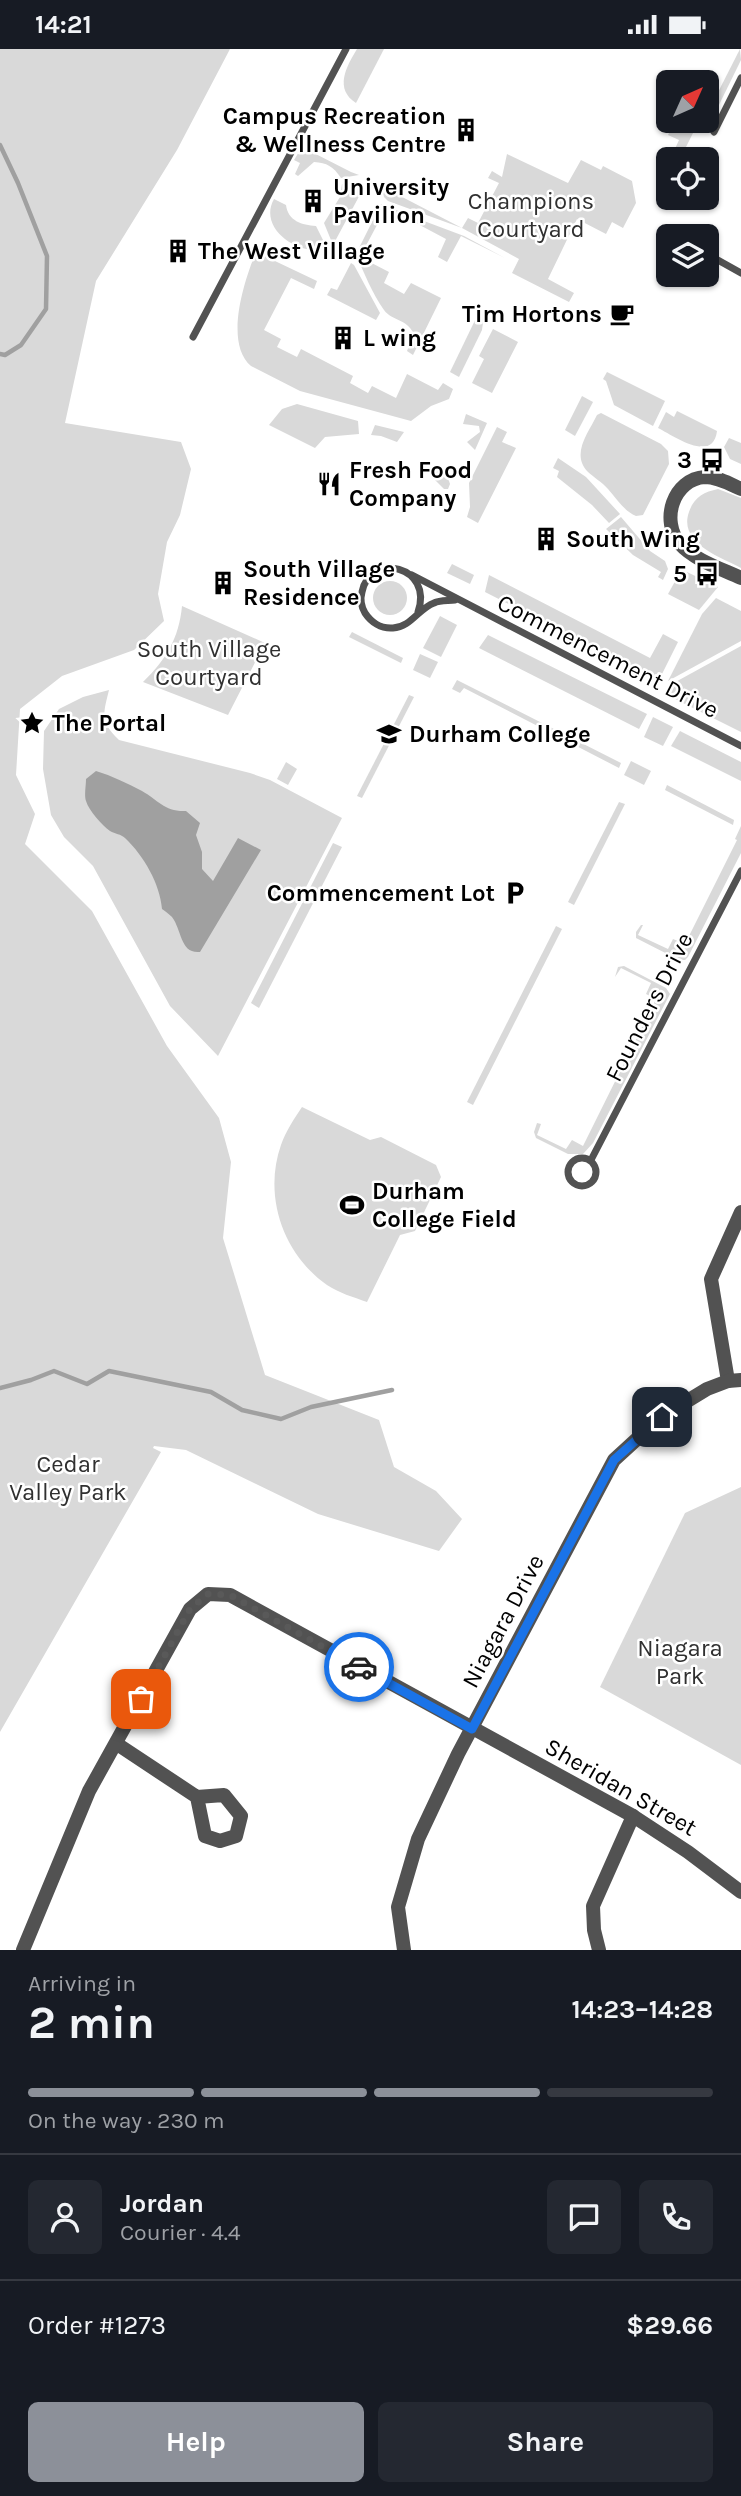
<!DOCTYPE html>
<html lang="en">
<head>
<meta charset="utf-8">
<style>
  :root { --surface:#171b24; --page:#242831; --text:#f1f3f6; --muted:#9ea1a6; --line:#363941; --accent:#8c9099 }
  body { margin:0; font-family:Karla,sans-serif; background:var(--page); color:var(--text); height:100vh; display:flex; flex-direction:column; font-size:26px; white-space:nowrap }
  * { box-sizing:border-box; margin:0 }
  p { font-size:23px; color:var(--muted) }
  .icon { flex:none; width:38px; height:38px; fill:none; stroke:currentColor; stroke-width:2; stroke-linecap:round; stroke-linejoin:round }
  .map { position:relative; height:1901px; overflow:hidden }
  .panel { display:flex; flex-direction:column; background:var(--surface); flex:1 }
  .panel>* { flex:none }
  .needle { width:46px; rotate:45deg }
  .buttons { position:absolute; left:656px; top:21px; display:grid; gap:14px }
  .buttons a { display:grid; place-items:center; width:63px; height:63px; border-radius:10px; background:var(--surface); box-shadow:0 2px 5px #0004; font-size:35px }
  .pin { position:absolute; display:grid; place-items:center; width:60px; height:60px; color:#fff; margin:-30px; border-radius:14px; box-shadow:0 4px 10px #0006 }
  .courier { position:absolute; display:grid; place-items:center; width:70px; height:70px; margin:-35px; border:5px solid #1a73e8; border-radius:50%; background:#fff; color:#222; box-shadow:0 2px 9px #0007 }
  .headline em { font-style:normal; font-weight:700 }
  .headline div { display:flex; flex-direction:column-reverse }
  .headline { display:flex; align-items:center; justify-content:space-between; height:119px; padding:0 28px }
  h1 { font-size:46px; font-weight:700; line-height:52px }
  .bar { display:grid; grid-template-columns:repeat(4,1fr); gap:10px 7px; align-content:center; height:84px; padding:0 28px }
  .bar i { height:9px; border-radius:5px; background:var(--line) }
  .bar .on { background:var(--accent) }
  .bar p { grid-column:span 4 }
  .line { display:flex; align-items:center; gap:18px; padding:0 28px; border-top:2px solid var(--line) }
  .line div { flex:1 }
  .round { display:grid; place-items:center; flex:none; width:74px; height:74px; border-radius:10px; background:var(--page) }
  .cta { display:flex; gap:14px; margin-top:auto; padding:14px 28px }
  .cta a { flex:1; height:80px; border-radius:10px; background:var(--accent); color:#fff; font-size:28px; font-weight:700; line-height:80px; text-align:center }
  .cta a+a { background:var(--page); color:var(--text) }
  .status { display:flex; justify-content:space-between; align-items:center; height:49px; padding:0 35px; background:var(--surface); direction:ltr }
  .status svg { height:19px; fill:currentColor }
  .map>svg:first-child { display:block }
</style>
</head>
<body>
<div class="status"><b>14:21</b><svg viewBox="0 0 49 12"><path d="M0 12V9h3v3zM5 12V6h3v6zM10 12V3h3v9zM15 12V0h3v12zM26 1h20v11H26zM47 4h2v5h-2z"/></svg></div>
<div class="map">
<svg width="741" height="1901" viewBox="0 0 741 1901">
  <rect width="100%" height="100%" fill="#fff"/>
  <!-- green -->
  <g fill="#d9d9d9">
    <polygon points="0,0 230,0 177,101 96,232 65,374 181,393 191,420 180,466 167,493 158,545 164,572 134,601 62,627 20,660 16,726 35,765 25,795 92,862 167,997 219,1069 231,1113 223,1189 265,1326 379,1371 394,1418 436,1442 462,1470 439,1502 318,1465 186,1401 154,1397 153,1399 161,1403 0,1683"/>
    <path d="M357,0H384L356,54C334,40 346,18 357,0Z"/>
    <polygon points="740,0 741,11 716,62 710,59"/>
    <polygon points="675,72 687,77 690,72 698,74 682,106 674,102 679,91 668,86"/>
    <path d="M302,98L351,123L359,126L341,129C333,117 327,114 314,113L298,127L295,125L300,114L294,111Z"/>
    <polygon points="507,105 568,134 581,111 601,121 603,117 632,132 636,154 623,179 612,173 606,185 577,170 548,230 574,244 569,253 512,224 519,210 462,179 388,152 384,148 381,137 462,179 468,169 478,174 499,134 488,129 492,122 502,128"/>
    <polygon points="348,134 363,140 333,196 324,174 340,148 342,135"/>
    <path d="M274,150L286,156C288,172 302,176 316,177L327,199C301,209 257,180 274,150Z"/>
    <path d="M381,155L409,166L407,169L386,159L360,208L389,223L384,234L404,245L411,234L441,249L413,306L407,302L414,285C406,269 392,272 384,261C372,244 364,224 356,205Z"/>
    <polygon points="416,169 464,187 505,209 461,187 447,213 438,208 446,190 414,173"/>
    <path d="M256,203L317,232L314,240L291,229L264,281L281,290L277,298L297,308L301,300L353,327L350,334L368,344L372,337L396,349L407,325L438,341L443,334L453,340L449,350L431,357L411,372L300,342L251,317C224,294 244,232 256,203Z"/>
    <polygon points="351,214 354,216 380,264 376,271 327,246 331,239 337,241"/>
    <polygon points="479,263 484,266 482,281 459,328 450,323"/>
    <polygon points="493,280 518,293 492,344 472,334 484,310 479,307"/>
    <polygon points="607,323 665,352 653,377 614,356 606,332 603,330"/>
    <polygon points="582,347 593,353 575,387 565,381"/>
    <polygon points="297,355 358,372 359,385 325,388 315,399 269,376 282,360"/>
    <path d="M677,362L717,382C713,415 674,387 658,379L666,363L674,368Z"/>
    <path d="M601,364L661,395L668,402L669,415L643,466L636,467C624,462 617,450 608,440C602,433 593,428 587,422C571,404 589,383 597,366Z"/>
    <polygon points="466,365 487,374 475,401 467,393 480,383 479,377 463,375"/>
    <polygon points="375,376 404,383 397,393 381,387 371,386"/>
    <polygon points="497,378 507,383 502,393 516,399 478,474 467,468 470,458 469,434"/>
    <polygon points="729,389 741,394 741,415 730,410 724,398"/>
    <polygon points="558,409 586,428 620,465 609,474 592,456 557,428 559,422 553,419"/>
    <polygon points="438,421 447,426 450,435 448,440 444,440 434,430 434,425"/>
    <path d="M718,440L741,449V519C720,508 678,494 689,463C694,448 704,443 718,440Z"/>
    <polygon points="621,468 650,502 665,512 668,520 663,531 658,528 661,523 633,506 606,480"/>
    <polygon points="452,515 474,526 470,535 447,524"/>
    <polygon points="687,523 718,538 699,561 668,545 678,527"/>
    <polygon points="489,526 650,609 663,585 678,593 659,631 485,543"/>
    <circle cx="390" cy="549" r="17"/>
    <polygon points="716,549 741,562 741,592 668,632 702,565"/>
    <path d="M182,557L265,594L228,666L143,633C166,611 179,589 182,557Z"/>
    <polygon points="440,567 457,576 441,608 423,599"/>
    <polygon points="352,583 403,609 401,614 349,588"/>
    <polygon points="488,586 647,665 639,680 479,599"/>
    <polygon points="741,597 741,683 665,645 670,636"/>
    <polygon points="420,605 438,613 430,629 413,621"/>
    <polygon points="457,631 621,714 619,719 464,639 460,644 452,640"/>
    <path d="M109,641C103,665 100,673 119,691L250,724L270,731L342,769L218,1007L170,957L93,817L64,788L51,766L43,720L44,682L59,660L83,648Z"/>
    <polygon points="409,646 414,648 362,749 357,747"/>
    <polygon points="653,668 673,678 663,697 644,688"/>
    <polygon points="680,682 741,713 741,732 671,697"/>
    <polygon points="631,712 651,722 644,736 624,726"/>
    <polygon points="286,713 297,720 288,736 277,730"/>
    <polygon points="667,736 734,771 733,776 665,741"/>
    <polygon points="619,753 625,755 574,856 568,853"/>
    <polygon points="741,777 741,804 688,908 685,911 679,911 636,889 636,883 641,876 643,876 638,886 668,900 673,890 685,895 737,791 735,790"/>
    <polygon points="333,794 342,798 259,959 251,954"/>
    <polygon points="556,877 562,880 473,1056 467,1053"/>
    <polygon points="624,917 666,939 670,945 593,1094 583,1105 568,1105 536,1089 534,1083 537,1074 541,1075 537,1086 566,1100 572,1091 583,1097 656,950 646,945 651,934 621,919 615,928 618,918"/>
    <path d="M302,1058L370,1091L381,1088L436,1116L441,1128L415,1182L400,1186L367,1253C353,1248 339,1244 327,1236C283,1205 263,1147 281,1096C286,1082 294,1070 302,1058Z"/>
    <polygon points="741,1438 741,1716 600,1638 685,1464"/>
  </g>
  <!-- water -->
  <path fill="#a0a0a0" d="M96,722C112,727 127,734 142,742C158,751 165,763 186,762L200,774L196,786L202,803V820L213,832L238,789L261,801L200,903C180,905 182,881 172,868C169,865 166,863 162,860C160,835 144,807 125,789C121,785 115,785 110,782C102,776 89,762 86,752C84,746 86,737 86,730Z"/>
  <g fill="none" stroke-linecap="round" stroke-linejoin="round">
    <!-- stream -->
    <g stroke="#a0a0a0" stroke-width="4.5">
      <polyline points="0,96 18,134 47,207 46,260 21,296 5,306 0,305"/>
      <polyline points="0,1339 31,1331 54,1322 87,1335 109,1322 211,1343 242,1361 281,1370 311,1358 392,1341"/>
    </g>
    <!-- lane -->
    <g stroke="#525252" stroke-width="7">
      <polyline points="714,83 741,29"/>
      <polyline points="707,205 741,224"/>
      <polyline points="193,288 346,0"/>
      <polyline points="412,526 741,697"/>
      <path d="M418,563C434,517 370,502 362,543C360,550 361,557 365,564C371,573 381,580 393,579C411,578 418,560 434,554C440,551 448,552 455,551"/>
      <circle cx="582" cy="1123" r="14"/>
      <polyline points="591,1111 741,822"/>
    </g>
    <!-- street -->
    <g stroke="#525252" stroke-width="14">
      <path d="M741,440C730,435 718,428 705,428C673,430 660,472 680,495C694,511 722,520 741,529"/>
      <polyline points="728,1332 711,1230 741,1163"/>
      <polyline points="117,1695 197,1748 224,1746 241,1767 236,1787 220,1792 205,1787 197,1748"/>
      <polyline points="23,1901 89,1742 190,1560 208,1545 230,1546 633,1767 688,1803 741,1843"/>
      <polyline points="404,1901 398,1858 418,1790 458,1705 614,1411 661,1368 707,1340 728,1332 741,1331"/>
      <polyline points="599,1901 594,1881 593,1857 633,1767"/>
    </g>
  </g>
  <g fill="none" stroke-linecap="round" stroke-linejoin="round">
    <!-- done -->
    <polyline stroke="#595959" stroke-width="7" stroke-dasharray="0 12.6" points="141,1650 190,1560 208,1545 230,1546 359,1618"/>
    <!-- route -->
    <polyline stroke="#1a73e8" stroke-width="9" points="359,1618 472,1680 614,1411 662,1368"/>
  </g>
  <!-- icons -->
  <defs>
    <g id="building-bare" transform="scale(1.89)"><path d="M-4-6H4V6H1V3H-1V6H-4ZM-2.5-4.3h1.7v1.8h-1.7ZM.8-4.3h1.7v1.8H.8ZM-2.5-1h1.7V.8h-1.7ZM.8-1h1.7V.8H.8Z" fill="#000" stroke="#fff" stroke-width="2.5" paint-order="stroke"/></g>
    <g id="cafe-bare" transform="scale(1.89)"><path d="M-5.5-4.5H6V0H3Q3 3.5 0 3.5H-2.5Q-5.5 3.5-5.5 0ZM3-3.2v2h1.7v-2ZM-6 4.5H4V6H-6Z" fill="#000" stroke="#fff" stroke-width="2.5" paint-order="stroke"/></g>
    <g id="bus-bare" transform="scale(1.89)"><path d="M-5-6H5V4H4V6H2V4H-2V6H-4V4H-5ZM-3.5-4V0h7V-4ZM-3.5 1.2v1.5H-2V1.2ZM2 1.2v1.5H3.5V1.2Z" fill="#000" stroke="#fff" stroke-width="2.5" paint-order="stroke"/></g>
    <g id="restaurant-bare" transform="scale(1.89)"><path d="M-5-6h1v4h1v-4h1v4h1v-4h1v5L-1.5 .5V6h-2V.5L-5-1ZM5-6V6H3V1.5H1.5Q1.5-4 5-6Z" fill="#000" stroke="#fff" stroke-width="2.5" paint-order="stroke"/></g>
    <g id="sight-bare" transform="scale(1.89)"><path d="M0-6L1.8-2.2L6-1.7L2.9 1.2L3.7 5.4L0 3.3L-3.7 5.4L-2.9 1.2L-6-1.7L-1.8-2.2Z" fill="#000" stroke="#fff" stroke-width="2.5" paint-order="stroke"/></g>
    <g id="university-bare" transform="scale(1.89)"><path d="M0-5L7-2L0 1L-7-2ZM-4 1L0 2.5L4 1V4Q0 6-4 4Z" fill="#000" stroke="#fff" stroke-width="2.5" paint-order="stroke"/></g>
    <g id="parking-bare" transform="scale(1.89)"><path d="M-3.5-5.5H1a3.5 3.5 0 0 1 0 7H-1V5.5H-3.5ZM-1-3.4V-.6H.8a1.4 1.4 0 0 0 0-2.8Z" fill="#000" stroke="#fff" stroke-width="2.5" paint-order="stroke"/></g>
    <g id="stadium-bare" transform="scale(1.89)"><path d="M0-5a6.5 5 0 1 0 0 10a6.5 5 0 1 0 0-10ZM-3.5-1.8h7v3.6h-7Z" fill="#000" stroke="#fff" stroke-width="2.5" paint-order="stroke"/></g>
  </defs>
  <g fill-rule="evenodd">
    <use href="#building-bare" x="466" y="81"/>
    <use href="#building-bare" x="313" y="152"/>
    <use href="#building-bare" x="178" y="202"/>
    <use href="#cafe-bare" x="622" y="265"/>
    <use href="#building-bare" x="343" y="289"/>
    <use href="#bus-bare" x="712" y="411"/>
    <use href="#restaurant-bare" x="329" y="435"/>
    <use href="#building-bare" x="546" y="490"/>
    <use href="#bus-bare" x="707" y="525"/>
    <use href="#building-bare" x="223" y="534"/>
    <use href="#sight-bare" x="32" y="674"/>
    <use href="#university-bare" x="389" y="685"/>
    <use href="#parking-bare" x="515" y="844"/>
    <use href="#stadium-bare" x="352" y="1156"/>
  </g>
  <g text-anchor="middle" stroke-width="5" stroke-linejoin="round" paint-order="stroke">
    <!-- poi labels -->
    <g font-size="24" font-weight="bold" fill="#000" stroke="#fff" text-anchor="start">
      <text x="446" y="75" text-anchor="end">Campus Recreation<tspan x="446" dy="28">&amp; Wellness Centre</tspan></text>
      <text x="333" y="146">University<tspan x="333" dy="28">Pavilion</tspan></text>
      <text x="198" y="210">The West Village</text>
      <text x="602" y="273" text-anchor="end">Tim Hortons</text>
      <text x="363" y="297">L wing</text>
      <text x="692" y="419" text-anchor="end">3</text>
      <text x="349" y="429">Fresh Food<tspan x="349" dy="28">Company</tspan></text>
      <text x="566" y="498">South Wing</text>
      <text x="243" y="528">South Village<tspan x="243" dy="28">Residence</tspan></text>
      <text x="687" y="533" text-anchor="end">5</text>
      <text x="52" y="682">The Portal</text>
      <text x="409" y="693">Durham College</text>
      <text x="495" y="852" text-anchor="end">Commencement Lot</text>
      <text x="372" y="1150">Durham<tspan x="372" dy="28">College Field</tspan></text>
    </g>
    <!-- park labels -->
    <g font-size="24" fill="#303030" stroke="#fff">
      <text x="531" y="160">Champions<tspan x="531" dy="28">Courtyard</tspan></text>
      <text x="209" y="608">South Village<tspan x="209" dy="28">Courtyard</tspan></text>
      <text x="68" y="1423">Cedar<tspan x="68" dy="28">Valley Park</tspan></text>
      <text x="680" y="1607">Niagara<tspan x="680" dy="28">Park</tspan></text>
    </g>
    <!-- street labels -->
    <g font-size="24" fill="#000" stroke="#fff">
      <text transform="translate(608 607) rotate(27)" y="8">Commencement Drive</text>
      <text transform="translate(649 958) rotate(-63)" y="8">Founders Drive</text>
      <text transform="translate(503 1572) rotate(-62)" y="8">Niagara Drive</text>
      <text transform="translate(621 1738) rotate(30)" y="8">Sheridan Street</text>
    </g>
  </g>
</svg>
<div class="buttons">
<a><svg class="needle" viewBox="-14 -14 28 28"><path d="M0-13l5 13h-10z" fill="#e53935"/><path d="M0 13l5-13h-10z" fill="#9ea1a6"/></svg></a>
<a><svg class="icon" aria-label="locate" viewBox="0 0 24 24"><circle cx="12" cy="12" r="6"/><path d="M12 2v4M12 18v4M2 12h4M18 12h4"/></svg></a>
<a><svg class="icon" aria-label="layers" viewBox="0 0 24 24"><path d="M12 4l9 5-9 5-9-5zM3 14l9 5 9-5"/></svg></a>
</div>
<div class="pin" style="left:141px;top:1650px;background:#ea580c"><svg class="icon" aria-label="bag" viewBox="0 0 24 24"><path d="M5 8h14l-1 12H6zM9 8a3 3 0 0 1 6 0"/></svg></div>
<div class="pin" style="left:662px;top:1368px;background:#1f2937"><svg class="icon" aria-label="home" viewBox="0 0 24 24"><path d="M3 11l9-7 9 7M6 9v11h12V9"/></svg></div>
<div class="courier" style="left:359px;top:1618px"><svg class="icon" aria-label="car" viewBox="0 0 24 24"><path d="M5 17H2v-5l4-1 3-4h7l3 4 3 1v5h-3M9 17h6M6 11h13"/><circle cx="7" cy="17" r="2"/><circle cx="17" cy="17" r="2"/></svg></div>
</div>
<section class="panel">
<div class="headline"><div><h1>2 min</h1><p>Arriving in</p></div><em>14:23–14:28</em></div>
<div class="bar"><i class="on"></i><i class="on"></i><i class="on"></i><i></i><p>On the way · 230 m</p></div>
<div class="line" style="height:126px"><a class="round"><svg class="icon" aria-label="person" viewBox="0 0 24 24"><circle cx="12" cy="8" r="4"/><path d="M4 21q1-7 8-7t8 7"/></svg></a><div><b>Jordan</b><p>Courier · 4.4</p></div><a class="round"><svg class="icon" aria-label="chat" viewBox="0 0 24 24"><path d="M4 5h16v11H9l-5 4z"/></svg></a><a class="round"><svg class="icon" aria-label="phone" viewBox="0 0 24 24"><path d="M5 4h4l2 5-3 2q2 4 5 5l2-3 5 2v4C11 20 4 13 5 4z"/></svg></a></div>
<div class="line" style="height:91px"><div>Order #1273</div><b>$29.66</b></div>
<div class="cta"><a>Help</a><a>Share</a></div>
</section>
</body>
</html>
